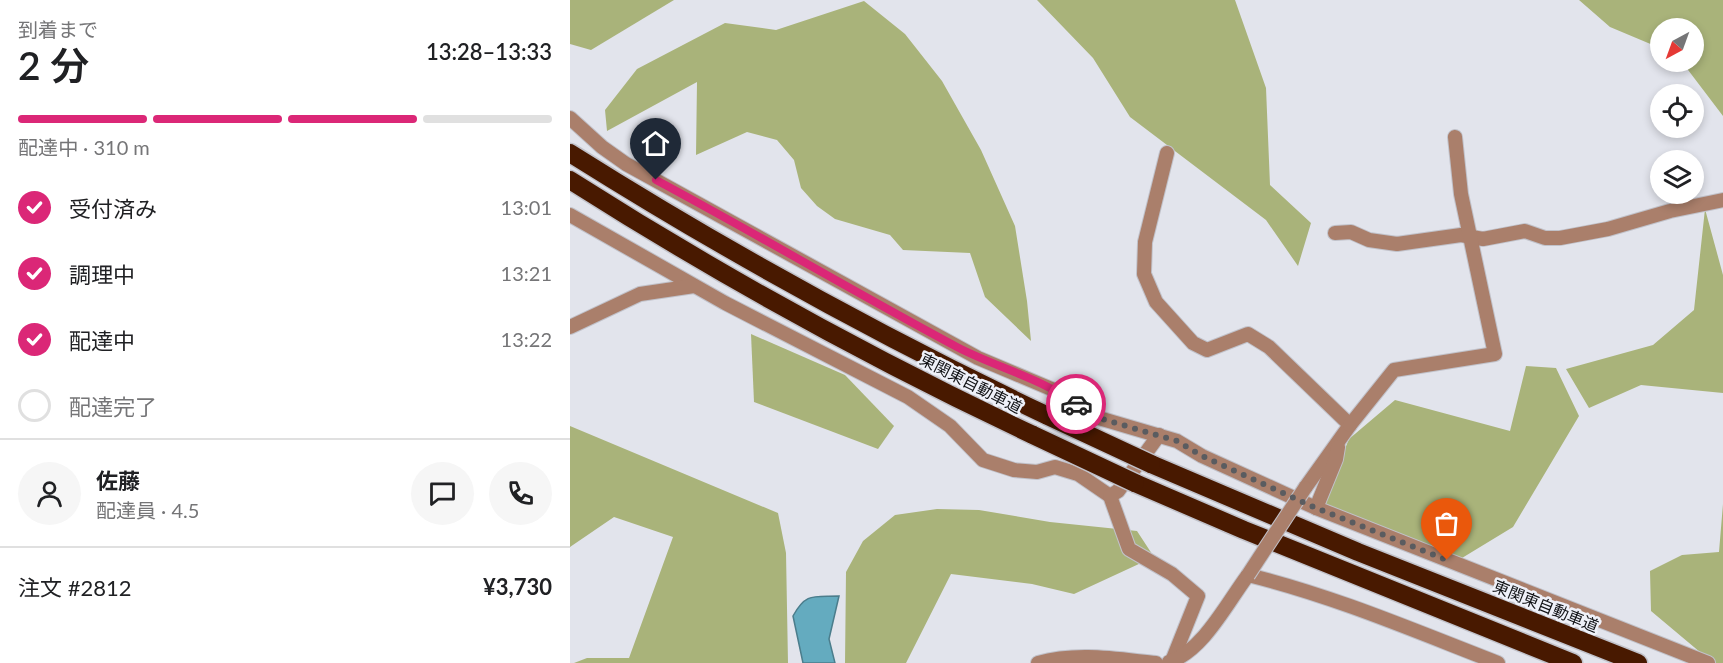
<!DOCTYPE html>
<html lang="ja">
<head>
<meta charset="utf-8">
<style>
  :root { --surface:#fff; --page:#f6f6f6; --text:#202124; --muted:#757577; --line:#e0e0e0; --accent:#db2777 }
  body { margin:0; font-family:Lato,"Noto Sans JP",sans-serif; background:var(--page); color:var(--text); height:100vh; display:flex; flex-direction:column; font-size:22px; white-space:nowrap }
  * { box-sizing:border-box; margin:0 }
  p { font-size:20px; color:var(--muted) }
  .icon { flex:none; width:33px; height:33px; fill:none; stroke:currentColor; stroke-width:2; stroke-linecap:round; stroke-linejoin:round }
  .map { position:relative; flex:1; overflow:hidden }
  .panel { display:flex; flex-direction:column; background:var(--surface); width:570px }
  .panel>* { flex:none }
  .needle { width:39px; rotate:221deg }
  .tools { position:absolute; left:1080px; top:18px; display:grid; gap:12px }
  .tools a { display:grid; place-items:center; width:54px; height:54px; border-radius:50%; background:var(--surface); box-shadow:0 3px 9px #0003; font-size:30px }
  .pin { position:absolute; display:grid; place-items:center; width:51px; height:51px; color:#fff; margin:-62px -26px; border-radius:50% 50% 50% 0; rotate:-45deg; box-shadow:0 0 6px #0007 }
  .pin .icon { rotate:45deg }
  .courier { position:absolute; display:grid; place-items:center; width:60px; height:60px; margin:-30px; border:4px solid #db2777; border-radius:50%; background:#fff; color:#222; box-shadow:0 2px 8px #0007 }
  .headline em { font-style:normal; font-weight:600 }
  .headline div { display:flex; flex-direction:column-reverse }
  .headline { display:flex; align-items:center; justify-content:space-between; height:102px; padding:0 18px }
  h1 { font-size:39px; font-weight:600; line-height:45px }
  .bar { display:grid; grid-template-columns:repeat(4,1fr); gap:9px 6px; align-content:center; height:72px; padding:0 18px }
  .bar i { height:8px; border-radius:4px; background:var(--line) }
  .bar .active { background:var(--accent) }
  .bar p { grid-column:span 4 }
  .line { display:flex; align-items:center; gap:15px; padding:0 18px; border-top:2px solid var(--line) }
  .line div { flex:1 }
  .round { display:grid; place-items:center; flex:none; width:63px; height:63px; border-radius:32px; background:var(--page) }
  ol { padding:0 18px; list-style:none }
  li { display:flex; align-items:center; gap:18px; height:66px }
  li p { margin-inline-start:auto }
  li .icon { padding:6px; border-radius:50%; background:var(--accent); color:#fff; stroke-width:4 }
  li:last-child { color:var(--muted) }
  li i { width:33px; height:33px; border:3px solid var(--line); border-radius:50% }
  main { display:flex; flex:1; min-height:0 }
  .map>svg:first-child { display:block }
</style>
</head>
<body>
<main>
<section class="panel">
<div class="headline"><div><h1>2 分</h1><p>到着まで</p></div><em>13:28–13:33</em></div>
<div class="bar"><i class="active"></i><i class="active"></i><i class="active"></i><i></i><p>配達中 · 310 m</p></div>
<ol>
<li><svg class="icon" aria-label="check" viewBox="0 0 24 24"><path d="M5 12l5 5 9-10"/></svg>受付済み<p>13:01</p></li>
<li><svg class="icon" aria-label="check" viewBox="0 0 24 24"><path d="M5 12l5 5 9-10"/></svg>調理中<p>13:21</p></li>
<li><svg class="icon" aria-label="check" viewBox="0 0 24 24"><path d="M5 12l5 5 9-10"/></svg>配達中<p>13:22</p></li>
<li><i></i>配達完了</li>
</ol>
<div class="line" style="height:108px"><a class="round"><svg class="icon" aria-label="person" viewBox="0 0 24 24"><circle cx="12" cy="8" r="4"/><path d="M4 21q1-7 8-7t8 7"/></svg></a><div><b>佐藤</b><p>配達員 · 4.5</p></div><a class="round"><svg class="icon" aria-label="chat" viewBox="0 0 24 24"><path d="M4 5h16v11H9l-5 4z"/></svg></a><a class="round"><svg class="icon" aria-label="phone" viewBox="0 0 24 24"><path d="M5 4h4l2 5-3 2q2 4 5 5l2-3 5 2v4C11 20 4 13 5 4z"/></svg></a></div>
<div class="line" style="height:78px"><div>注文 #2812</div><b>¥3,730</b></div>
</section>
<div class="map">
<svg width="1153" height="663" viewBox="0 0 1153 663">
  <rect width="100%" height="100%" fill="#e2e4ec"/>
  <!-- forest -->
  <g fill="#a9b37a">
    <polygon points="0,0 104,0 21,50 0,44"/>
    <polygon points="467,0 665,0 696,88 700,185 741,223 728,266 696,220 560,117 523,58"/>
    <polygon points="1009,0 1153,0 1153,116 1112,62 1124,62 1124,28 1090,28 1090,48 1040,27"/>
    <polygon points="294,1 335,34 372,81 411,150 445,226 457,301 461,341 415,297 400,253 333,250 320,235 265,219 247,206 231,188 224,160 207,140 177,132 126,155 127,82 37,131 35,110 67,69 155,23 206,30"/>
    <polygon points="1135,209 1153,275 1153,393 1071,385 1019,408 996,369 1083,345 1124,310"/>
    <polygon points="181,334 275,375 324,426 308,449 184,402"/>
    <polygon points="956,366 986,368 1009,416 943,527 892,558 752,505 779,439 825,400 940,431"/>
    <polygon points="0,426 208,513 216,553 218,663 4,663 17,658 59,658 103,537 44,517 0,547"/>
    <polygon points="1153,504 1153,663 1143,663 1081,611 1080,571 1112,555 1149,552"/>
    <polygon points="367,509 409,510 480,522 567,531 584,557 504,594 462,584 381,574 336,663 275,663 276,572 293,541 325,515"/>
  </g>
  <!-- water -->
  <path fill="#64abbf" stroke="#4b7d8c" stroke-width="1.5" d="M269,596L259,639L265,663H233L223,616C236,592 244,597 269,596Z"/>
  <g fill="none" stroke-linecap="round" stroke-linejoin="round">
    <!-- minor casing -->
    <g stroke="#c1c2ca" stroke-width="16">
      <g id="minor">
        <polyline points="0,118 32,147 56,164 408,358 491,393 522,416 607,441 632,456 746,508 1138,663"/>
        <polyline points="597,153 575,242 574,274 586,302 623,343 637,350 678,334 699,347 780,425 735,488"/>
        <polyline points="0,215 155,303 338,397 380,426 413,460 444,470 467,472 485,467 508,474 540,496 559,549 602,574 628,596 602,661"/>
        <polyline points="765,233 781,232 799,240 827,244 891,235 913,239 955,231 975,238 990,238 1038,229 1100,211 1153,200"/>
        <polyline points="0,327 70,294 124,286"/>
        <polyline points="780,425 824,370 925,354 891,194 885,137"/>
        <polyline points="540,496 548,491 589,435"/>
        <polyline points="746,508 766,459 768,447"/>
        <path d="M599,662C633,651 657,603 678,575C764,596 845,631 928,663"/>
        <path d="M468,663C507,652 546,659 586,663"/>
      </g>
    </g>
    <!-- highway casing -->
    <g stroke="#c1c2ca" stroke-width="21">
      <g id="highway">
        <path d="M0,153C154,250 314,338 478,416"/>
        <path d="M0,180C149,275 304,360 463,435"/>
        <polyline points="581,464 788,552 1068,663"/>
        <polyline points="565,483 674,530 1003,663"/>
      </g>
    </g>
    <!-- minor -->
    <use href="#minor" stroke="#aa7f6b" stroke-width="14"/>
    <!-- highway -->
    <use href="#highway" stroke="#481900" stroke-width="18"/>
    <!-- minor-bridge casing -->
    <g stroke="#c1c2ca" stroke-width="16" stroke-linecap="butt">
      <polyline id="minor-bridge" points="678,575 735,488"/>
    </g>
    <!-- highway-bridge casing -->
    <g stroke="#c1c2ca" stroke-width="21" stroke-linecap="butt">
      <g id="highway-bridge">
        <polyline points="478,416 581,464"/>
        <polyline points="463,435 565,483"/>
      </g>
    </g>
    <!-- minor-bridge -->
    <use href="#minor-bridge" stroke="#aa7f6b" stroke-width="14"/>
    <!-- highway-bridge -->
    <use href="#highway-bridge" stroke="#481900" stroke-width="18"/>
  </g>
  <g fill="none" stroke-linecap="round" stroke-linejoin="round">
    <!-- done -->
    <polyline stroke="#5a5c60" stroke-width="6" stroke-dasharray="0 10.8" points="506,404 522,416 607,441 632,456 746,508 877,560"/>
    <!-- route -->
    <path stroke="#db2777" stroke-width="8" d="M86,180C187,234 286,293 387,347C425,367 471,378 506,404"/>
  </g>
  <g text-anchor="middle" stroke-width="5" stroke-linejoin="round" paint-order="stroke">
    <!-- street labels -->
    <g font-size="16" fill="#111215" stroke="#eff1f9">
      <text transform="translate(401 383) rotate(27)" y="6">東関東自動車道</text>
      <text transform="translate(976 606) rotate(22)" y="6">東関東自動車道</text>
    </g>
  </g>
</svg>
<div class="tools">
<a><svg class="needle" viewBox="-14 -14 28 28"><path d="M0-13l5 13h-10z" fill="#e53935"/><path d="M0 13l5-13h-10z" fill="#757577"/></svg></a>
<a><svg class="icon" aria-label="locate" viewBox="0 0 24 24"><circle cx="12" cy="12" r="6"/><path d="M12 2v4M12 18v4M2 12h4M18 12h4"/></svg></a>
<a><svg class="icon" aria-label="layers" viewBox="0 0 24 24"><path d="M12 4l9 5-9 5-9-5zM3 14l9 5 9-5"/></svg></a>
</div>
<div class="pin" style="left:877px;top:560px;background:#ea580c"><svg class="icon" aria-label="bag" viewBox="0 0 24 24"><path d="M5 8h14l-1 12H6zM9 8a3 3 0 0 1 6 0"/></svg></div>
<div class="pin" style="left:86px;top:180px;background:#1f2937"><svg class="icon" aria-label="home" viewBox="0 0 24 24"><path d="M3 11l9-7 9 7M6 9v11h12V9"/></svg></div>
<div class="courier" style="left:506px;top:404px"><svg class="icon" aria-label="car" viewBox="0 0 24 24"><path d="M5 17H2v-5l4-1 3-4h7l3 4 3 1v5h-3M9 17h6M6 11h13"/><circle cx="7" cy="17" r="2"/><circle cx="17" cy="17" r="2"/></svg></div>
</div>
</main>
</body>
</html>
